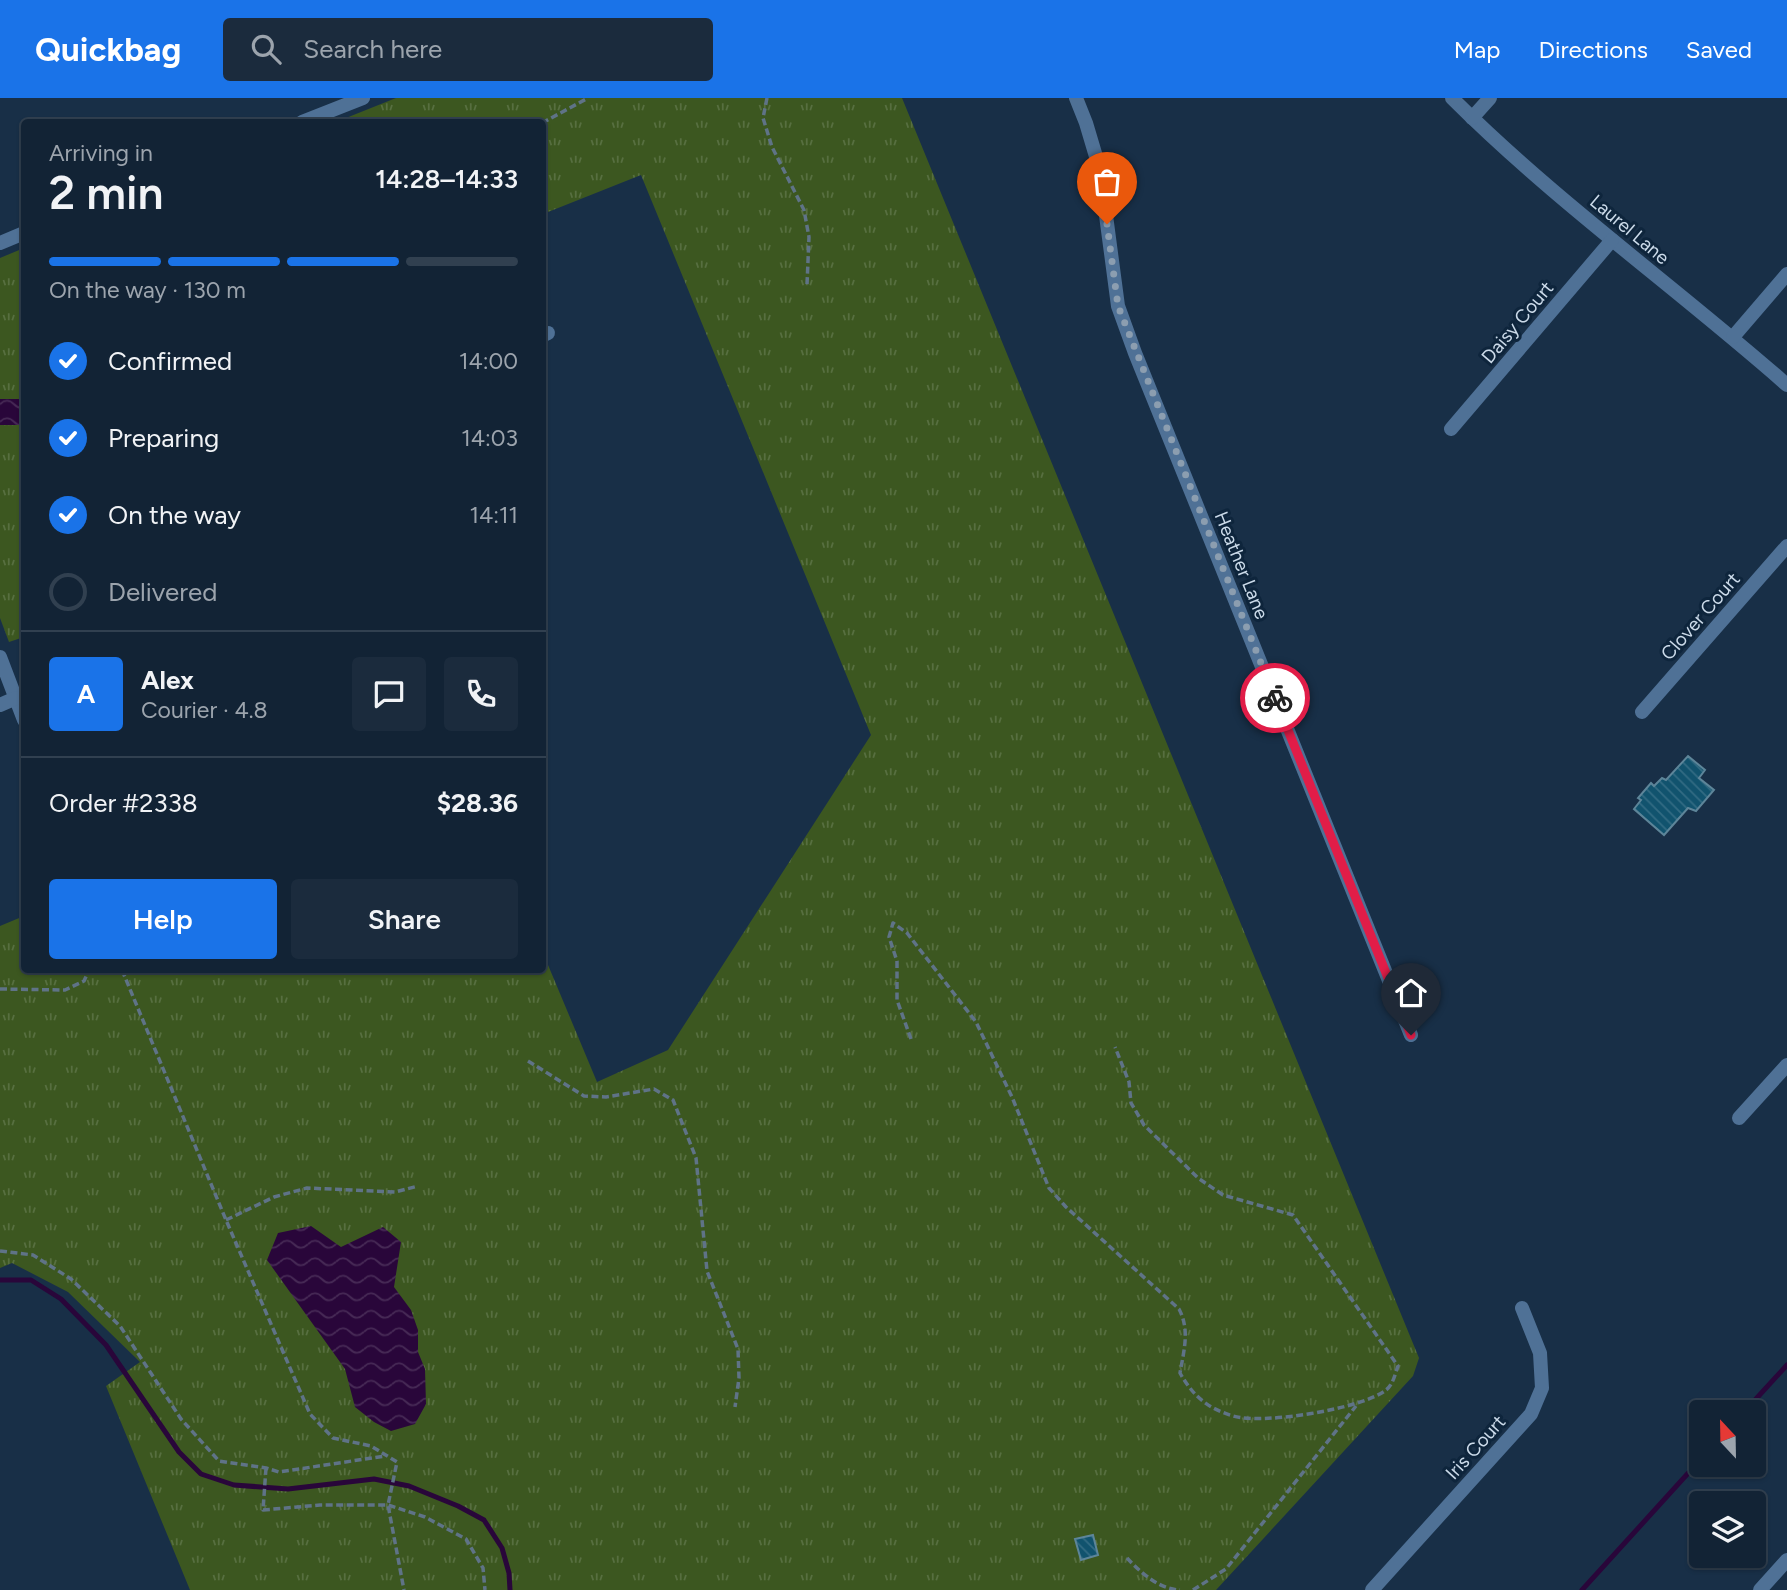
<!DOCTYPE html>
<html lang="en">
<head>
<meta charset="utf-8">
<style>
  :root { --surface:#122335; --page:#1b2b3d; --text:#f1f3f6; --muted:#9ca4ad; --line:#314050; --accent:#1a73e8 }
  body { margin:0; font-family:Figtree,sans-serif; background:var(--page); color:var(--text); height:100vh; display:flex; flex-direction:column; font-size:26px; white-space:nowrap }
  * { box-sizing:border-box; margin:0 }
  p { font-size:23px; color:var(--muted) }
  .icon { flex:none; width:38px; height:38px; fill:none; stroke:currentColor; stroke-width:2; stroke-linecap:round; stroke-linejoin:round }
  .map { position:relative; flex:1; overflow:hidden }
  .details { position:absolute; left:21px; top:21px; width:525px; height:854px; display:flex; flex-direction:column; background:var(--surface); border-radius:7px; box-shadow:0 2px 5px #0004,0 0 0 2px var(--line) }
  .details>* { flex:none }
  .needle { width:46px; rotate:338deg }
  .fabs { position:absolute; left:1689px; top:1302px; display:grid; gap:14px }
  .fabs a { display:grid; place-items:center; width:77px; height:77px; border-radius:7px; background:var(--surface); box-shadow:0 2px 5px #0004,0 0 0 2px var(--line); font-size:35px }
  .pin { position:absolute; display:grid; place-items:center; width:60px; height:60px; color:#fff; margin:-72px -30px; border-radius:50% 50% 50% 0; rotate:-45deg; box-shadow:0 0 7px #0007 }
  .pin .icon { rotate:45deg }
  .courier { position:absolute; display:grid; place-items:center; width:70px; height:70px; margin:-35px; border:5px solid #e11d48; border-radius:50%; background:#fff; color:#222; box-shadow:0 2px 9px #0007 }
  .head em { font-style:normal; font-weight:600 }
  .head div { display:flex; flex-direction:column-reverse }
  .head { display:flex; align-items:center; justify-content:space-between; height:119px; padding:0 28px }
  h1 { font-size:46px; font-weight:600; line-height:52px }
  .bar { display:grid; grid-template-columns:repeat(4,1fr); gap:10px 7px; align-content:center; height:84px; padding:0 28px }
  .bar i { height:9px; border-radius:5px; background:var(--line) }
  .bar .selected { background:var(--accent) }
  .bar p { grid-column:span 4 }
  .line { display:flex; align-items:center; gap:18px; padding:0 28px; border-top:2px solid var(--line) }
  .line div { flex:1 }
  .round { display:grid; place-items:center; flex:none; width:74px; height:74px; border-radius:7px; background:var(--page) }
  ol { padding:0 28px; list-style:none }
  li { display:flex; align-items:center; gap:21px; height:77px }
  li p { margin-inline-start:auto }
  li .icon { padding:7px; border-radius:50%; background:var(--accent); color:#fff; stroke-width:4 }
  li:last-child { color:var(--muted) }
  li i { width:38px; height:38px; border:4px solid var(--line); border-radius:50% }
  .button { display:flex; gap:14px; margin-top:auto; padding:14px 28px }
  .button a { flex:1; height:80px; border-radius:7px; background:var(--accent); color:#fff; font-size:28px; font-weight:600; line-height:80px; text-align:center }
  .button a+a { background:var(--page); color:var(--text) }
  header { display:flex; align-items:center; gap:42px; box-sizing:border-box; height:98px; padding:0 35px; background:var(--accent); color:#fff }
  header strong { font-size:33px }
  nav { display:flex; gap:38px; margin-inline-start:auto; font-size:24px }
  .search { width:490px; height:63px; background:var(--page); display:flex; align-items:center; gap:18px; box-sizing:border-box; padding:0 24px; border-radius:7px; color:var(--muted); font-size:26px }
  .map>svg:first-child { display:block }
</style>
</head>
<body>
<header>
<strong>Quickbag</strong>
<div class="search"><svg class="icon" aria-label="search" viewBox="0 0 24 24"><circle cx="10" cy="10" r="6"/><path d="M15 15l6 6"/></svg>Search here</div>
<nav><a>Map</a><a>Directions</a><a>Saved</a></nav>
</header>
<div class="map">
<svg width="1787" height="1492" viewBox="0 0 1787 1492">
  <defs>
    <pattern id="grass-tufts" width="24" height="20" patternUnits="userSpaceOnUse" patternTransform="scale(1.75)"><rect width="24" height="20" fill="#3c5720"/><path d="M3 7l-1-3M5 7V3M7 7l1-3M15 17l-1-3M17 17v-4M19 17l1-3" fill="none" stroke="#576f40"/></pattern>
    <pattern id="water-waves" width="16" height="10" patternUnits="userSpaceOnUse" patternTransform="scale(1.75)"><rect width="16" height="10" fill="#29063a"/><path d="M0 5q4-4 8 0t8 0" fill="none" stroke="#472a56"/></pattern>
    <pattern id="building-back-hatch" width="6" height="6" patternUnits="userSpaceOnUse" patternTransform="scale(1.75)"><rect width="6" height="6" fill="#11536e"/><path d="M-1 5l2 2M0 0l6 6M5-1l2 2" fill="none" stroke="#326b83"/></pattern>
  </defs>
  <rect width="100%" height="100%" fill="#182f47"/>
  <!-- grass -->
  <g fill="url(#grass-tufts)">
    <polygon points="396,0 902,0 1419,1260 1413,1278 1216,1492 190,1492 106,1288 140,1264 68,1194 12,1165 0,1170 0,828 24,818 24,872 542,872 543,855 597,984 668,952 871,637 641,77 543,116 542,24 336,24"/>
    <polygon points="24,150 24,539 9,544 0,520 0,160"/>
  </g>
  <!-- water -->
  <g fill="url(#water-waves)">
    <rect x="0" y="301" width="24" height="26"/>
    <polygon points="311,1128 341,1149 383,1129 401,1144 394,1189 411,1212 418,1232 418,1254 425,1271 426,1306 415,1326 391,1333 374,1324 355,1309 345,1271 267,1162 278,1135"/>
  </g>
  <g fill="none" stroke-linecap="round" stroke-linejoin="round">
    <!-- stream -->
    <g stroke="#29063a" stroke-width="5">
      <polyline points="0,1182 31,1182 61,1201 106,1247 179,1354 201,1376 234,1387 288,1391 374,1381 409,1388 458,1408 484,1422 502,1450 509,1475 510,1492"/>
      <polyline points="1744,1314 1787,1267"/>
      <polyline points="1582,1492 1701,1361"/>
    </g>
  </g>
  <!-- building -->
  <g fill="url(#building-back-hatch)" stroke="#5d8599" stroke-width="2">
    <polygon points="1688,658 1705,672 1699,680 1714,692 1696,713 1688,710 1664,737 1634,711 1641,702 1638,700 1651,685 1654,688 1662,680 1666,682"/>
    <polygon points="1093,1437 1098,1457 1081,1462 1075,1441"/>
  </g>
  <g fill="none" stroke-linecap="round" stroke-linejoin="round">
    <!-- path -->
    <g stroke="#5f7387" stroke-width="3.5" stroke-dasharray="7 3.5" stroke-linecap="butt">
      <polyline points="767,0 763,20 772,49 804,112 809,139 807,187"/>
      <polyline points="542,25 588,0"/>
      <polyline points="122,872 226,1122 310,1316 333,1340 371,1348 397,1364 388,1407 404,1492"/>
      <polyline points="0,891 65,892 84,883 89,872"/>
      <path d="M911,941L897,902V863L889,839L893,825L907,835L976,924L1012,999L1049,1090L1066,1109L1179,1211C1190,1232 1184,1252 1180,1275C1193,1298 1207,1310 1233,1318C1262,1327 1362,1311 1386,1292C1393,1287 1395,1276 1398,1268L1293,1117L1223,1097L1198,1080L1144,1027L1131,1005L1129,984L1115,949"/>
      <polyline points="528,963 584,998 606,999 654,991 673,1002 696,1060 707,1173 738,1251 739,1280 735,1309"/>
      <polyline points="226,1122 274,1099 307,1090 395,1094 418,1088"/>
      <polyline points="0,1153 33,1157 71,1181 120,1228 181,1321 219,1363 266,1370 279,1374 385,1358"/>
      <polyline points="266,1370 263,1412 320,1407 388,1407 425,1419 466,1441 483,1470 485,1492"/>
      <path d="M1127,1460C1141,1475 1159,1491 1180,1492"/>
      <polyline points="1193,1492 1226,1471 1356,1308"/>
    </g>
    <!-- minor -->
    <g stroke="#4f7196" stroke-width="14">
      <polyline points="1076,0 1086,25 1100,72 1118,208 1135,255 1411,937"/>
      <path d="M1452,0C1556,104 1677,190 1787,287"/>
      <polyline points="1472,20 1490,0"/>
      <polyline points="542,238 548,235"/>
      <polyline points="1733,239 1787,176"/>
      <polyline points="1451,331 1612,142"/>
      <polyline points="0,559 24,622"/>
      <polyline points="0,607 16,600"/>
      <polyline points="1642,614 1787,448"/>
      <polyline points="1739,1020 1787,967"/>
      <polyline points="1372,1492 1531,1316 1542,1290 1540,1255 1522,1210"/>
      <polyline points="1760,1492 1787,1462"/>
    </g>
    <!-- tertiary -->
    <g stroke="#4f7196" stroke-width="14">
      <polyline points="302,24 363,0"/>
      <polyline points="0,145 24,135"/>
    </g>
  </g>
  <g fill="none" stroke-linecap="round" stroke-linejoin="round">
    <!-- done -->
    <polyline stroke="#8c9eb0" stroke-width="7" stroke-dasharray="0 12.6" points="1107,126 1118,208 1275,600"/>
    <!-- route -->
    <polyline stroke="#e11d48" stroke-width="9" points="1275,600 1411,937"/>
  </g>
  <g text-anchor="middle" stroke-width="6" stroke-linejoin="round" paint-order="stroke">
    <!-- street labels -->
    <g font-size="19" fill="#cbdae9" stroke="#0e253c">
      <text transform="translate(1630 131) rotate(40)" y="7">Laurel Lane</text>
      <text transform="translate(1517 224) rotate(-50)" y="7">Daisy Court</text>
      <text transform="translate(1242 467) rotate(68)" y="7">Heather Lane</text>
      <text transform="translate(1700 518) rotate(-49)" y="7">Clover Court</text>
      <text transform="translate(1475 1349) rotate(-48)" y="7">Iris Court</text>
    </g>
  </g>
</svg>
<div class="fabs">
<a><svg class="needle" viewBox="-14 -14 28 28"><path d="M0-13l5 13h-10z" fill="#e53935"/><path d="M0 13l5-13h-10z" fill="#9ca4ad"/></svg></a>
<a><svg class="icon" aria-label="layers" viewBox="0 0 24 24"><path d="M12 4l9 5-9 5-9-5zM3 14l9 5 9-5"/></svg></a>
</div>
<div class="pin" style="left:1107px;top:126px;background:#ea580c"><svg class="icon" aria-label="bag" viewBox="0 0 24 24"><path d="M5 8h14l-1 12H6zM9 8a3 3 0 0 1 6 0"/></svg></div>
<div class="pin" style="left:1411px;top:937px;background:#1f2937"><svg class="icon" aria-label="home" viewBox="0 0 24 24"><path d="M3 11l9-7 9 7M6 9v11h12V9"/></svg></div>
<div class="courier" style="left:1275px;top:600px"><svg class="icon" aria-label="bike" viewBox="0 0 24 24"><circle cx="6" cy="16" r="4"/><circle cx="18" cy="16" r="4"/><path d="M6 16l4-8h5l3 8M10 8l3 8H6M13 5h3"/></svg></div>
<section class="details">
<div class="head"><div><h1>2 min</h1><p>Arriving in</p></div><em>14:28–14:33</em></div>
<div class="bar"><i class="selected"></i><i class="selected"></i><i class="selected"></i><i></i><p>On the way · 130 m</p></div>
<ol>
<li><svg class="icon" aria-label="check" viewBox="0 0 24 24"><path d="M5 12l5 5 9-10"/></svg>Confirmed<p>14:00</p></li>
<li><svg class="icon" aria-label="check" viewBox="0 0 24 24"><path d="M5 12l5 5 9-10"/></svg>Preparing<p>14:03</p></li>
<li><svg class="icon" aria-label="check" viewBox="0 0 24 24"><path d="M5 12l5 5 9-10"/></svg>On the way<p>14:11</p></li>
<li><i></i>Delivered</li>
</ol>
<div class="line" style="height:126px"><b class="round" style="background:var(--accent);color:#fff">A</b><div><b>Alex</b><p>Courier · 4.8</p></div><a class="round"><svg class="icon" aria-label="chat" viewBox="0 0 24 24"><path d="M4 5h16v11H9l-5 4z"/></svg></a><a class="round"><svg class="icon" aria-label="phone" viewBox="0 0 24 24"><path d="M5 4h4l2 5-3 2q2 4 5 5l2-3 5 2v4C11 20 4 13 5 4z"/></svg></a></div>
<div class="line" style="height:91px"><div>Order #2338</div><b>$28.36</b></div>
<div class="button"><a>Help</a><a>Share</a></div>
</section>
</div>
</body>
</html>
